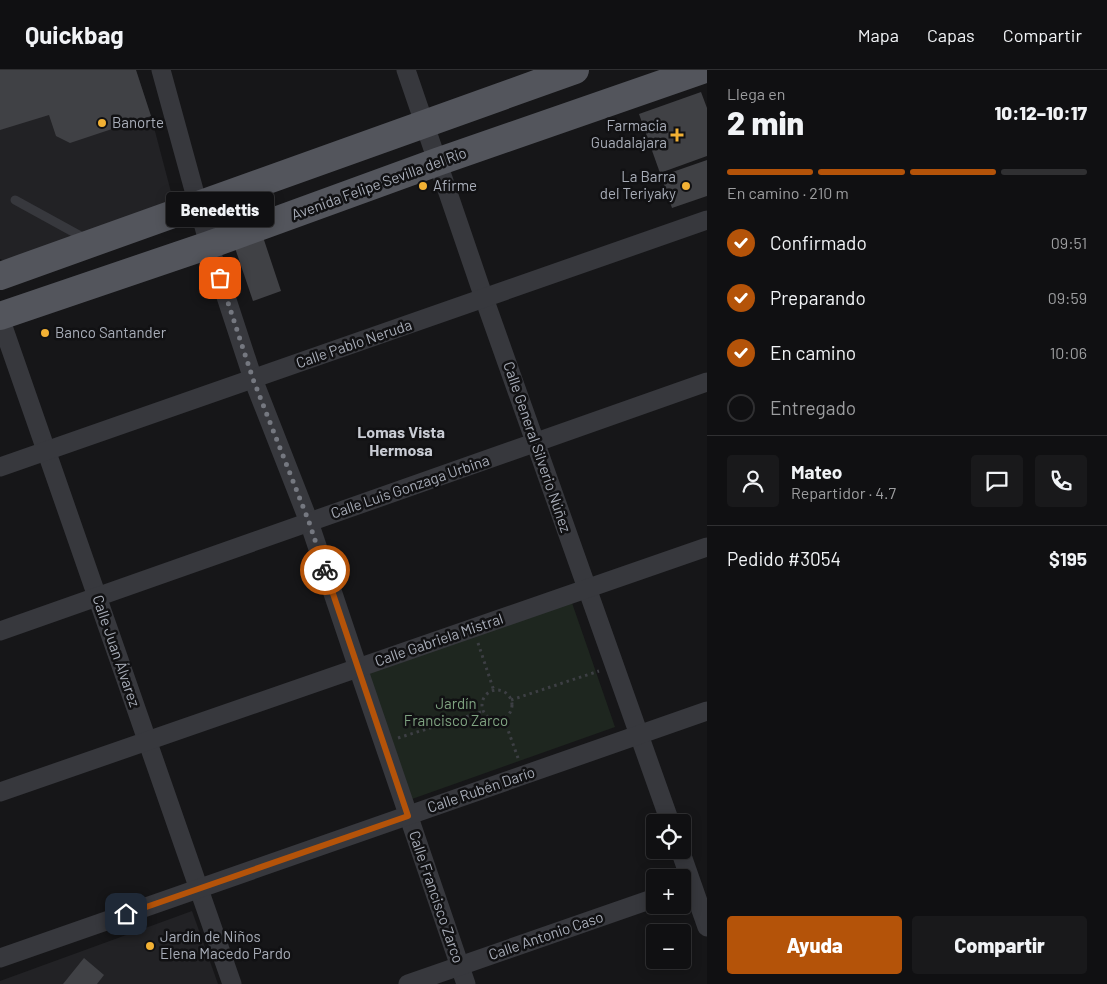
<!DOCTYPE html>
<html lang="es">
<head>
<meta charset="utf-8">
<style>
  :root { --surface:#101012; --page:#19191b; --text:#f1f3f6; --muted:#9c9d9f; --line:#303032; --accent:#b45309 }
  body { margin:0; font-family:Barlow,sans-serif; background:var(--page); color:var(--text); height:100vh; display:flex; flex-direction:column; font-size:19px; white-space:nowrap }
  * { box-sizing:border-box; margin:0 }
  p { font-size:16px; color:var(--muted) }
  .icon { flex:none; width:28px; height:28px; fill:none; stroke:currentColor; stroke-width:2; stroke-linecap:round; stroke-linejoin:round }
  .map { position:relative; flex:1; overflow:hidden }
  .drawer { display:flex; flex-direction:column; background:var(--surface); width:400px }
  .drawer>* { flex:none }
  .buttons { position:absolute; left:646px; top:744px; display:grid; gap:10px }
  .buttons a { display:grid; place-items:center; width:45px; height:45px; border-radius:5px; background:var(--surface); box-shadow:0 2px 12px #0003,0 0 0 1px var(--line); font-size:25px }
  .pin { position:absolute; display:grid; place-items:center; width:42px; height:42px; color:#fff; margin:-21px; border-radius:10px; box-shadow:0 2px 8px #0006 }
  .courier { position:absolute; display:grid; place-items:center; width:50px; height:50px; margin:-25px; border:4px solid #b45309; border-radius:50%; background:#fff; color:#222; box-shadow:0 1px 6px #0007 }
  .bubble { position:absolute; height:35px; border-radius:5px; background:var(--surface); box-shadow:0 2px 12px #0003,0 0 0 1px var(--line); font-size:16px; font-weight:800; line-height:35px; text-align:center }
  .overview em { font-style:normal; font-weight:800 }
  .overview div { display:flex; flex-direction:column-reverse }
  .overview { display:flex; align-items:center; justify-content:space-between; height:85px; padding:0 20px }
  h1 { font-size:32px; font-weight:800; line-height:38px }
  .bar { display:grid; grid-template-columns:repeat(4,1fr); gap:8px 5px; align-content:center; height:60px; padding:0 20px }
  .bar i { height:6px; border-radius:4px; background:var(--line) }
  .bar .active { background:var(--accent) }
  .bar p { grid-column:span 4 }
  .line { display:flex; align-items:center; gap:12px; padding:0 20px; border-top:1px solid var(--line) }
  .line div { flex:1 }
  .round { display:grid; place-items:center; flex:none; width:52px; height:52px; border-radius:5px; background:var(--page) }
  ol { padding:0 20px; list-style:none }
  li { display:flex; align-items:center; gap:15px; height:55px }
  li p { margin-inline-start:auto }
  li .icon { padding:5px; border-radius:50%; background:var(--accent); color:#fff; stroke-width:4 }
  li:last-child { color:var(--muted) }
  li i { width:28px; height:28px; border:2px solid var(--line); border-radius:50% }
  .action { display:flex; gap:10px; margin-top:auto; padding:10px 20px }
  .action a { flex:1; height:58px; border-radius:5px; background:var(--accent); color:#fff; font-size:20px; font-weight:800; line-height:58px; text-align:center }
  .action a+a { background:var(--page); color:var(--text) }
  header { display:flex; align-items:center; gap:30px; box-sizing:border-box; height:70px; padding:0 25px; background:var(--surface); border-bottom:1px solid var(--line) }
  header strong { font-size:24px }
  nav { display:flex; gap:28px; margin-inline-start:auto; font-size:18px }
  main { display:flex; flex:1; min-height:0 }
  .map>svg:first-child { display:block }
</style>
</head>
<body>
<header>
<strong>Quickbag</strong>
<nav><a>Mapa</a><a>Capas</a><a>Compartir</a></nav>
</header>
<main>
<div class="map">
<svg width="707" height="914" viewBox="0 0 707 914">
  <rect width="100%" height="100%" fill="#161618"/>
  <!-- built -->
  <g fill="#222225">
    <polygon points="0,0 136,0 151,46 171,122 166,133 5,191 0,189"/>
    <polygon points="192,841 218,914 0,914 0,911"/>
  </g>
  <!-- green -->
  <polygon fill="#1e261f" points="571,530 615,657 412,729 368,602"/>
  <!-- building -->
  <g fill="#404145">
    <polygon points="0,0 136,0 151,46 70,73 56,66 49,45 0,60"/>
    <polygon points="701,22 707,38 707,86 660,103 639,44"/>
    <polygon points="707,90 707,126 672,138 661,106"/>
    <polygon points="263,167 281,221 253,231 235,178"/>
    <polygon points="84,888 104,905 97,914 63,914"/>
  </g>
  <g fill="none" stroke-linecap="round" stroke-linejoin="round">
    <!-- path -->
    <g stroke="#3d3f44" stroke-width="3" stroke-dasharray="2.5 4" stroke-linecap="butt">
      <polyline points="478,573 494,621"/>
      <circle cx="497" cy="635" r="15"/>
      <polyline points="511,630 599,601"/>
      <polyline points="504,649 518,688"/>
      <polyline points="398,668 484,641"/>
    </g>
    <!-- service -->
    <polyline stroke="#37383d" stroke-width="9" points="15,130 86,169"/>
    <!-- minor -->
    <g stroke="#37383d" stroke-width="19">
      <polyline points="161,0 209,175 253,309 309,452 358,598 466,914"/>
      <polyline points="406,0 484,228 670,752"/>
      <polyline points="0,248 232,914"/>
      <polyline points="0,397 707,150"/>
      <polyline points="0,561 707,312"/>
      <polyline points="0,722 707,477"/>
      <polyline points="680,780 707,857"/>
      <polyline points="0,888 707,641"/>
      <polyline points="408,914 655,828"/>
    </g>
    <!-- primary -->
    <g stroke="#53555c" stroke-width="28">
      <polyline points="0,206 575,0"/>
      <polyline points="0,246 209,175 437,92 702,0"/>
    </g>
  </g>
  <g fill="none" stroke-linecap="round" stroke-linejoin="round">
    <!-- done -->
    <polyline stroke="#757880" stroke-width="5" stroke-dasharray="0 9" points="220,208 253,309 309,452 325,500"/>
    <!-- route -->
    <polyline stroke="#b45309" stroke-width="6" points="126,844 408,746 325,500"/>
  </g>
  <!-- markers -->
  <g fill="#f2b134" stroke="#111113" stroke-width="2">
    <circle cx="102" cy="53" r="5"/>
    <path d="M674.5 57.5h5v5h5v5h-5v5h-5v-5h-5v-5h5z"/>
    <circle cx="423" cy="116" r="5"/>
    <circle cx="686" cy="116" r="5"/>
    <circle cx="45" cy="263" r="5"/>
    <circle cx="150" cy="876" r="5"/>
  </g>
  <g text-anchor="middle" stroke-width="5" stroke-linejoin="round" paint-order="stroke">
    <!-- poi labels -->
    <g font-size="15" fill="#a8adb8" stroke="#111113" text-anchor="start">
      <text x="112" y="58">Banorte</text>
      <text x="667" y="61" text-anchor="end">Farmacia<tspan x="667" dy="17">Guadalajara</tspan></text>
      <text x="676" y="112" text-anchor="end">La Barra<tspan x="676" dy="17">del Teriyaky</tspan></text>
      <text x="433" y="121">Afirme</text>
      <text x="55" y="268">Banco Santander</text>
      <text x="160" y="872">Jardín de Niños<tspan x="160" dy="17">Elena Macedo Pardo</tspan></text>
    </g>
    <!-- street labels -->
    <g font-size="15" fill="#a8adb8" stroke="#111113">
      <text transform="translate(379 114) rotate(-20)" y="5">Avenida Felipe Sevilla del Río</text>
      <text transform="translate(354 274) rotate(-19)" y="5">Calle Pablo Neruda</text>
      <text transform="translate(537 377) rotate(71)" y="5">Calle General Silverio Núñez</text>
      <text transform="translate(410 417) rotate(-19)" y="5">Calle Luis Gonzaga Urbina</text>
      <text transform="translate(439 570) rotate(-19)" y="5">Calle Gabriela Mistral</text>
      <text transform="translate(116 581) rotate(71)" y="5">Calle Juan Álvarez</text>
      <text transform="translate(481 720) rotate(-19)" y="5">Calle Rubén Darío</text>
      <text transform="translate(436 827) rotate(71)" y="5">Calle Francisco Zarco</text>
      <text transform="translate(546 866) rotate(-19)" y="5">Calle Antonio Caso</text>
    </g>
    <!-- park labels -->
    <g font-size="15" fill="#7fa381" stroke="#111113">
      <text x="456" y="639">Jardín<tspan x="456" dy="17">Francisco Zarco</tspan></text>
    </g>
    <!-- neighbourhood labels -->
    <g font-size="16" font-weight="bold" fill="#c9ccd4" stroke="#111113">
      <text x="401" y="368">Lomas Vista<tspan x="401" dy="18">Hermosa</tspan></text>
    </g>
  </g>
</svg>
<div class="buttons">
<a><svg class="icon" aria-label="locate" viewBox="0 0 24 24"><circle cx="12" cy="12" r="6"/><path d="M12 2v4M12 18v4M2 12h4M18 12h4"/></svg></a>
<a>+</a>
<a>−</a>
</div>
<div class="pin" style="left:220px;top:208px;background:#ea580c"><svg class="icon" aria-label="bag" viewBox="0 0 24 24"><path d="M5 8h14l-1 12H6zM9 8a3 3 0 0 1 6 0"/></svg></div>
<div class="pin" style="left:126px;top:844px;background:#1f2937"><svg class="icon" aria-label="home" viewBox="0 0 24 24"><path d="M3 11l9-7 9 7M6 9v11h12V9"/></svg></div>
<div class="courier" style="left:325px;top:500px"><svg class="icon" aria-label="bike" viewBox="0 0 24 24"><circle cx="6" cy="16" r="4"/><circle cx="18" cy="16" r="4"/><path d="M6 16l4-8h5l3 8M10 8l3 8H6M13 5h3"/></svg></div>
<div class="bubble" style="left:166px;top:122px;width:108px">Benedettis</div>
</div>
<section class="drawer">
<div class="overview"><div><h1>2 min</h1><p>Llega en</p></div><em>10:12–10:17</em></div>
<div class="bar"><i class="active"></i><i class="active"></i><i class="active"></i><i></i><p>En camino · 210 m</p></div>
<ol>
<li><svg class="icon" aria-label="check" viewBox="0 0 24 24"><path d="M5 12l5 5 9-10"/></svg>Confirmado<p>09:51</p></li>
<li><svg class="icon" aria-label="check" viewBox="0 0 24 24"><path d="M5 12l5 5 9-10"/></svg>Preparando<p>09:59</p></li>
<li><svg class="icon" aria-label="check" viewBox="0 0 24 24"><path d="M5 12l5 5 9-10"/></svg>En camino<p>10:06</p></li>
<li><i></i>Entregado</li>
</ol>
<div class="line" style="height:90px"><a class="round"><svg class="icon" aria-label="person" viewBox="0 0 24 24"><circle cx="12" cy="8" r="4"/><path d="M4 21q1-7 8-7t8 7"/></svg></a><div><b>Mateo</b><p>Repartidor · 4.7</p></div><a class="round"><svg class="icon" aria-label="chat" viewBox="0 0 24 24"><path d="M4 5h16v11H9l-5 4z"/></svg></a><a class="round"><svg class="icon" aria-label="phone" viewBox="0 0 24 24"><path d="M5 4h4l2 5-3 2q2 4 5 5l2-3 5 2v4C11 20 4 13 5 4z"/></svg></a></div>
<div class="line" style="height:65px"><div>Pedido #3054</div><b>$195</b></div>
<div class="action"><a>Ayuda</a><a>Compartir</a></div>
</section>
</main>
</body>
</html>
